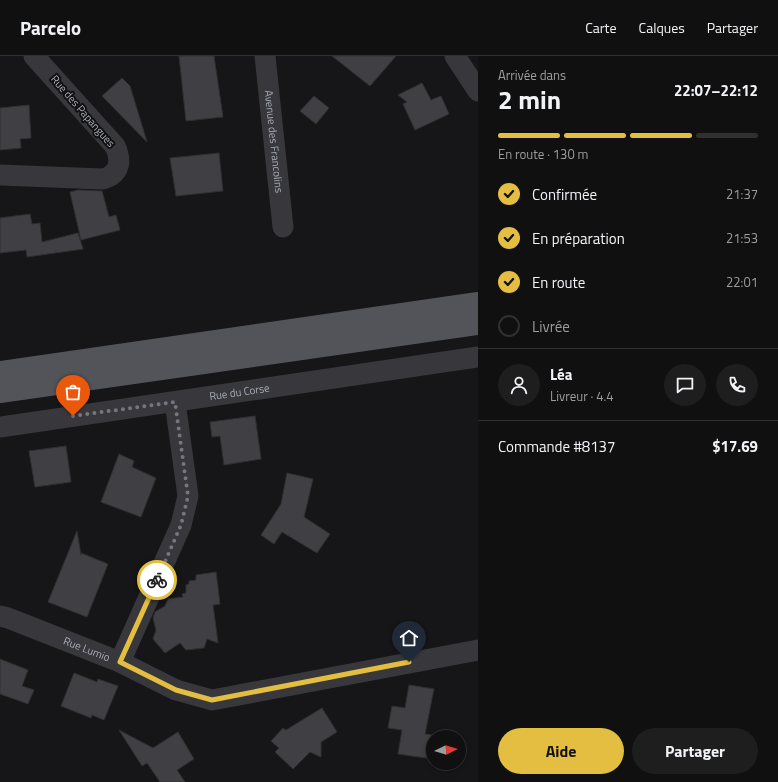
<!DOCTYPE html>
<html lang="fr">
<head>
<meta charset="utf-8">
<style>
  :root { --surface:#101011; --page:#1e1e1f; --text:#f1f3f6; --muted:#9c9d9f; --line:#303031; --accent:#e3be41 }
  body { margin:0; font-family:"Titillium Web",sans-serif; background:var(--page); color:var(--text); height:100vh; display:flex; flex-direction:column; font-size:15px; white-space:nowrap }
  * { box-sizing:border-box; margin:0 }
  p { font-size:13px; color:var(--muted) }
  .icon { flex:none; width:22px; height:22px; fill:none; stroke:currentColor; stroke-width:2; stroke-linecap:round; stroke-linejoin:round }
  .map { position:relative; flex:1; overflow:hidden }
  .drawer { display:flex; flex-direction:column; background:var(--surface); width:300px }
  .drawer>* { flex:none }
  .needle { width:26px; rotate:85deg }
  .fabs { position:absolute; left:426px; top:674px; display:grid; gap:8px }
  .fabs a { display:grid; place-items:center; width:40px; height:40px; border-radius:50%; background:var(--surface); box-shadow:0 2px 6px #0003,0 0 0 1px var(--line); font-size:20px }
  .pin { position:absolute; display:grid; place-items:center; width:34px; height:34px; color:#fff; margin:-41px -17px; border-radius:50% 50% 50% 0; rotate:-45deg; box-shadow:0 0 4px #0007 }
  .pin .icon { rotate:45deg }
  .courier { position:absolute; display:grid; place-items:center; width:40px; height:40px; margin:-20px; border:3px solid #e3be41; border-radius:50%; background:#fff; color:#222; box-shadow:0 1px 5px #0007 }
  .overview em { font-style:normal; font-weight:700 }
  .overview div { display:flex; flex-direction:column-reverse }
  .overview { display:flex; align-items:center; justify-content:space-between; height:68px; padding:0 20px }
  h1 { font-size:26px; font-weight:700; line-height:30px }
  .bar { display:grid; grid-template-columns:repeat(4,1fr); gap:6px 4px; align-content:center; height:48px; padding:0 20px }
  .bar i { height:5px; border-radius:3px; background:var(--line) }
  .bar .on { background:var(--accent) }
  .bar p { grid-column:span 4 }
  .line { display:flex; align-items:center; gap:10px; padding:0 20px; border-top:1px solid var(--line) }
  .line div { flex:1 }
  .round { display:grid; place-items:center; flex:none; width:42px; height:42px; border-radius:21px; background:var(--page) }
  ol { padding:0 20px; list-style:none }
  li { display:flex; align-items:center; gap:12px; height:44px }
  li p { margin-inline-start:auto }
  li .icon { padding:4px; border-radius:50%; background:var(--accent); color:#111; stroke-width:4 }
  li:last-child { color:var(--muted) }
  li i { width:22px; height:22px; border:2px solid var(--line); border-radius:50% }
  .primary-button { display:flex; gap:8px; margin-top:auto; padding:8px 20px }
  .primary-button a { flex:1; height:46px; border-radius:24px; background:var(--accent); color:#111; font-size:16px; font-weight:700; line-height:46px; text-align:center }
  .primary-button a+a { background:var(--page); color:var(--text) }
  header { display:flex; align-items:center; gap:24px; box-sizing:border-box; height:56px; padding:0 20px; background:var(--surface); border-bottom:1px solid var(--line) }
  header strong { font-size:19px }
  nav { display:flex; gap:22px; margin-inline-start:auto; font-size:14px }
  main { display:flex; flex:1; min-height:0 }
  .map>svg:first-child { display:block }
</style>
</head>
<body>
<header>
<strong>Parcelo</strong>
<nav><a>Carte</a><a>Calques</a><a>Partager</a></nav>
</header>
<main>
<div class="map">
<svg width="478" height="726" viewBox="0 0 478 726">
  <rect width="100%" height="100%" fill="#161517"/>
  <!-- building -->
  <g fill="#404044" stroke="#303033">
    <polygon points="179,0 214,0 223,61 186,65"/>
    <polygon points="332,0 396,0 370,30"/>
    <polygon points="122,22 130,30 147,86 102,40"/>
    <polygon points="422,27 431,44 441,40 449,58 415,74 403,48 407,46 398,39"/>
    <polygon points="314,40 329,52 316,68 300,55"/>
    <polygon points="29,49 31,82 20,83 21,92 0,94 0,52"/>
    <polygon points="219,97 223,135 176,140 170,102"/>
    <polygon points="78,134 102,135 109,161 116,159 120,174 81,184 70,136"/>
    <polygon points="30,158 32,168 40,167 42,186 78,177 83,193 27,201 26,194 0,197 0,162"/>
    <polygon points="255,360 261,403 224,409 220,380 212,381 210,366"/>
    <polygon points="66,390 71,426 35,431 29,395"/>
    <polygon points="119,398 134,405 132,411 156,422 141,461 101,446"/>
    <polygon points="287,417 313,423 304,461 330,478 317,497 282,476 274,488 261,479 281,448"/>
    <polygon points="77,475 81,499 81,497 108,508 87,561 48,546"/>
    <polygon points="216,516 220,548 213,549 218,587 207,583 204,592 186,594 180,587 165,597 153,583 156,574 153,562 155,556 165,550 168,543 183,541 182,538 186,537 186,529 189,528 189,525 196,524 196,519"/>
    <polygon points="0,603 28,614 22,630 34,634 28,648 0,638"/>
    <polygon points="74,617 97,626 98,623 118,630 104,664 92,659 91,662 61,650"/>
    <polygon points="409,629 434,633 425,678 433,679 433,703 398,698 402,674 388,672 392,650 405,652"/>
    <polygon points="322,652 337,676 321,686 321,701 310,696 293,713 275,696 279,692 271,685 283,672 286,674"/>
    <polygon points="119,674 153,692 178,676 194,703 177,714 185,726 160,726 147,707 142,710"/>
  </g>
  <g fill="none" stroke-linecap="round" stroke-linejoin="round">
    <!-- minor -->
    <g stroke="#37373c" stroke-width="21">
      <path id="s1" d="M265,0L283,171"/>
      <polyline points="455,0 478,35"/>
      <path d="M0,119L103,123C120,118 122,105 115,90L34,0"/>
      <path id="s2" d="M0,371L478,301"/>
      <path id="s3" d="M0,560L8,562L120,606L181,469L188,440L175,346"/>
      <polyline points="120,606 176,634 212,644 478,594"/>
    </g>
    <!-- primary -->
    <g stroke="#53545a" stroke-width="22">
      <polyline points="0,316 478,247"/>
      <polyline points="0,336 478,268"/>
    </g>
  </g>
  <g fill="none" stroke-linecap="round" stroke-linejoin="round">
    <!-- done -->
    <polyline stroke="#75767e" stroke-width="4" stroke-dasharray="0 7.2" points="73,360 175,346 188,440 181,469 157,524"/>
    <!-- route -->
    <polyline stroke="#e3be41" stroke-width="5" points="157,524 120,606 176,634 212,644 409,606"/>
  </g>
  <g text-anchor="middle" stroke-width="4" stroke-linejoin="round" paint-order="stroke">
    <!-- street labels -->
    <g font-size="11" fill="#a8abb6" stroke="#111012">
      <text transform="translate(83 55) rotate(49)" y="4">Rue des Papangues</text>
      <text dy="4" stroke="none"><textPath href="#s1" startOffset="86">Avenue des Francolins</textPath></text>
      <text dy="4" stroke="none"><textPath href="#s2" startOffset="242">Rue du Corse</textPath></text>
      <text dy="4" stroke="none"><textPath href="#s3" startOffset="93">Rue Lumio</textPath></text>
    </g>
  </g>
</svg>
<div class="fabs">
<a><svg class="needle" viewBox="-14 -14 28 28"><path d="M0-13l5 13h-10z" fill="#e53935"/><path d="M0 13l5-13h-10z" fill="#9c9d9f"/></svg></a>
</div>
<div class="pin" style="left:73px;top:360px;background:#ea580c"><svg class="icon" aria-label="bag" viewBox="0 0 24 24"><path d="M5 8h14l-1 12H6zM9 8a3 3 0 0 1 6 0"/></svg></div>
<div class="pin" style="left:409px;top:606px;background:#1f2937"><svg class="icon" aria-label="home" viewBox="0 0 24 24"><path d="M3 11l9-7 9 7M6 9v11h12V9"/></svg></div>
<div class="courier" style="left:157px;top:524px"><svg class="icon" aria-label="bike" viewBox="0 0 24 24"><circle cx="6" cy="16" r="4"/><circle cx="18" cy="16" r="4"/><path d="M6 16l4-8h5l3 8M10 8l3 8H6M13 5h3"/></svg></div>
</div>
<section class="drawer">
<div class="overview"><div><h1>2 min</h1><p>Arrivée dans</p></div><em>22:07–22:12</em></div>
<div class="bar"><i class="on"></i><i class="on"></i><i class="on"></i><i></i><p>En route · 130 m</p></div>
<ol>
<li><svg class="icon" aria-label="check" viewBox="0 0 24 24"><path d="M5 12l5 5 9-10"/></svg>Confirmée<p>21:37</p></li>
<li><svg class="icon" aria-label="check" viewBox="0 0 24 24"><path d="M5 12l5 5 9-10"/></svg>En préparation<p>21:53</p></li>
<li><svg class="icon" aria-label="check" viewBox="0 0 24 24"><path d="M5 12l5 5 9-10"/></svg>En route<p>22:01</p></li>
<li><i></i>Livrée</li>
</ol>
<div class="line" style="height:72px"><a class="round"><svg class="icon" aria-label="person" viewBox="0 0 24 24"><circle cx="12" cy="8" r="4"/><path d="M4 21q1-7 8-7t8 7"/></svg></a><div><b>Léa</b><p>Livreur · 4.4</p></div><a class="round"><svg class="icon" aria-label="chat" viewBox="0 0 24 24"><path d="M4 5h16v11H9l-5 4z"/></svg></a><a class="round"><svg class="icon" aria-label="phone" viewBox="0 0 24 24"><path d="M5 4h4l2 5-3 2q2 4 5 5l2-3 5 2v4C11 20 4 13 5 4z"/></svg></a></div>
<div class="line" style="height:52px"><div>Commande #8137</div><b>$17.69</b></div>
<div class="primary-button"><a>Aide</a><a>Partager</a></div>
</section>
</main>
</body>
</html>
